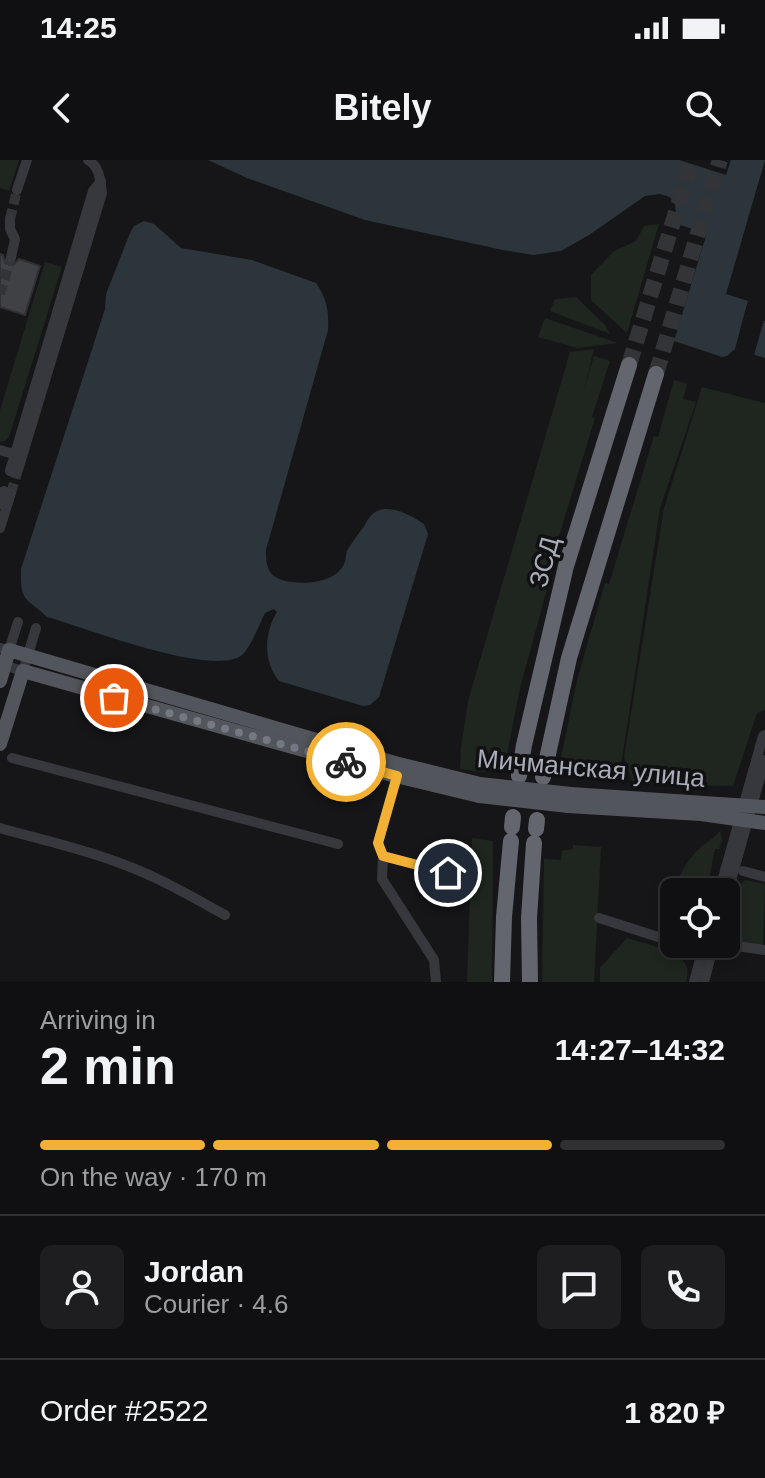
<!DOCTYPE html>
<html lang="en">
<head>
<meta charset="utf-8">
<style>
  :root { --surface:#101012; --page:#1e1e20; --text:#f1f3f6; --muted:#9c9d9f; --line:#303032; --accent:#f2b134 }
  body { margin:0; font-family:Helvetica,sans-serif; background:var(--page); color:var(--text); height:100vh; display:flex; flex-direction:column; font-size:30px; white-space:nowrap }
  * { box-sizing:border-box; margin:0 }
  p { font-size:26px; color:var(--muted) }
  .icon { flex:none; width:44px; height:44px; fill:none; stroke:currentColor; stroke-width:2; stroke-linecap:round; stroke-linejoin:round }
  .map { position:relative; height:822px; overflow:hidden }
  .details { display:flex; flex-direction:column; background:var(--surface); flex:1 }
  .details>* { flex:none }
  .buttons { position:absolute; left:660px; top:718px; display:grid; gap:16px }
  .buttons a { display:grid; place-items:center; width:80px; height:80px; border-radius:12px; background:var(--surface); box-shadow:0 4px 12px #0003,0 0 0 2px var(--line); font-size:40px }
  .pin { position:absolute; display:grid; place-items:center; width:68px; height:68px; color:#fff; margin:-34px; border:4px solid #fff; border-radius:50%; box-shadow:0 2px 8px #0007 }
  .courier { position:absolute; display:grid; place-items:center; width:80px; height:80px; margin:-40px; border:6px solid #f2b134; border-radius:50%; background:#fff; color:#222; box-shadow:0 2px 10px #0007 }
  .headline em { font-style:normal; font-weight:700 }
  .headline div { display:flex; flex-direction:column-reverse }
  .headline { display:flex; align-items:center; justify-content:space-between; height:136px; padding:0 40px }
  h1 { font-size:52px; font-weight:700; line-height:60px }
  .bar { display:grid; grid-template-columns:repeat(4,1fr); gap:12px 8px; align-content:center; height:96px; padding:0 40px }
  .bar i { height:10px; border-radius:6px; background:var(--line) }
  .bar .active { background:var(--accent) }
  .bar p { grid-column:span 4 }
  .line { display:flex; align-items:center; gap:20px; padding:0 40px; border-top:2px solid var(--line) }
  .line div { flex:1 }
  .round { display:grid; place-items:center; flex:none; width:84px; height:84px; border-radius:12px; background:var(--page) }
  .status { display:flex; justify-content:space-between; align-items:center; height:56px; padding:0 40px; background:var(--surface); direction:ltr }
  .status svg { height:22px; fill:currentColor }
  header { display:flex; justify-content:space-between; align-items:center; height:104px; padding:0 40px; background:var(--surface); font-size:36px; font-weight:700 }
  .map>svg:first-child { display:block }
</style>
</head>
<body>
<div class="status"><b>14:25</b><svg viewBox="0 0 49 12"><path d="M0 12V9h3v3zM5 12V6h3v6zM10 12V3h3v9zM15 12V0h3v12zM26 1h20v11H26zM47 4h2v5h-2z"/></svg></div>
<header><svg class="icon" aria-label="back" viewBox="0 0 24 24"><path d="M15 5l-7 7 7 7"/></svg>Bitely<svg class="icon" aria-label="search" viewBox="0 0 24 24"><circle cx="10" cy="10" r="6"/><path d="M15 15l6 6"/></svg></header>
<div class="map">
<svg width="765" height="822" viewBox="0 0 765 822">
  <rect width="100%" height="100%" fill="#161618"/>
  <!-- green -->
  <g fill="#1e261f">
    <polygon points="0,0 19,0 9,31 0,28"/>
    <polygon points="659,64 627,173 591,140 591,115 614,91 636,81 644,66"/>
    <polygon points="45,102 62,107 9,277 5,281 0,282 0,250"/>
    <polygon points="576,137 605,165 610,174 550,151 555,139"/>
    <polygon points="545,158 618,183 577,188 538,177"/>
    <polygon points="594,189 584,229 594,196 610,201 592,257 595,258 550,406 553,407 520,528 504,610 481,612 460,609 461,588 468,541 570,192"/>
    <path d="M674,220L687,224L683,239L696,242L660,348L620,613C593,622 585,623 558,612L577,520L605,423L609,424L654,276L658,277Z"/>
    <polygon points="702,227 765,243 765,550 757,553 733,626 633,624 624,597 664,348"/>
    <path d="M720,671L722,680L719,689H715L709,719L716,724L713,732H674C677,718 689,697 700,688C708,681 713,679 720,671Z"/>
    <polygon points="472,678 493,681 492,822 467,822"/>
    <polygon points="573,685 601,687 594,822 542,822 544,699 561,700 562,691 573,689"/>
    <polygon points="745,720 765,724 763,785 726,780 739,726"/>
    <path d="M627,778C642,783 684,791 687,808C688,813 687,817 686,822H600V808Z"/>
  </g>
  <!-- water -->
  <g fill="#2c353c">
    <polygon points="208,0 679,0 726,15 731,0 765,0 726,134 748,141 744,155 765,161 765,198 735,189 727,196 722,197 674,181 706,76 705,73 680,65 677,61 675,45 670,37 660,34 645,36 589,75 561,91 533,95 503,90 365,60 247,18"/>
    <path d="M144,61L154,64L181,88L252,100L316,123C327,139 329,151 328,170L266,390C266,404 267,415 282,420C300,425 329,424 341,409C346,403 345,398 347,391C352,382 359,373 365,365C367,360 372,353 377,351C392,344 412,356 424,364L428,374L379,537L370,545L363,546L279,521C263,501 264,473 277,452L274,449L265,453C260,463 250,489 242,495C212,518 84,467 47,457C26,437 20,443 21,409L105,149L106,134L130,73L134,66Z"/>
  </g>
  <!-- pier -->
  <polygon fill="#161618" points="744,155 764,160 754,195 735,189"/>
  <!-- building -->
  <polygon fill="#404145" stroke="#303034" stroke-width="2" points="0,94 3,95 4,100 9,105 14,104 19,99 40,106 25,155 0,147"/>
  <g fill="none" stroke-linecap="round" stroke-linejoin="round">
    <!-- minor-tunnel -->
    <g stroke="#333438" stroke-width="10" stroke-dasharray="10 5" stroke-linecap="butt">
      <polyline points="10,59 17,30"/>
      <polyline points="0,134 11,97"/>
      <polyline points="11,333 17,313"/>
    </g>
    <!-- highway-tunnel -->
    <g stroke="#333438" stroke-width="16" stroke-dasharray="16 8" stroke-linecap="butt">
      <polyline points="629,205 692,0"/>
      <polyline points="656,214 720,0"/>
    </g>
    <!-- minor -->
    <g stroke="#37383d" stroke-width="10">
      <polyline points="17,30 27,0"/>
      <polyline points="10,59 10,69 15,79 11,97"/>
      <polyline points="0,290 20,296"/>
      <polyline points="10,311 93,31 101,21"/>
      <path d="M17,313L102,33C100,20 100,7 88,0"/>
      <polyline points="0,344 4,331"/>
      <polyline points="0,368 11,333"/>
      <polyline points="0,488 9,490 18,462"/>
      <polyline points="0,504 23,511 36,468"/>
      <polyline points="12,598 338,684"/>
      <polyline points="397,616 378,683 383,696 382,719 434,800 436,822"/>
      <path d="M0,668C42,680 85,689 125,705C160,718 192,737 225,755"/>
      <polyline points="383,696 448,713"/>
      <polyline points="743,711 765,717"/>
      <polyline points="719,732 763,576 765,575"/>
      <polyline points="726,738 765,600"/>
      <polyline points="599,758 674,782"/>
      <polyline points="680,784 708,793"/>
      <polyline points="722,784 765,790"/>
      <polyline points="694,822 704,784"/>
      <polyline points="704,822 714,784"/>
    </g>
    <!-- major -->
    <g stroke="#53555c" stroke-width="14">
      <polyline points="0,521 9,490 395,603 480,624"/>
      <polyline points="0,584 23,511 392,615 479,636"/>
      <polyline points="571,634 765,647"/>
      <polyline points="568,646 701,654 765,663"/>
    </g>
    <!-- highway -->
    <g stroke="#63666e" stroke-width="16">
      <polyline points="519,616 524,585 566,406 629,205"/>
      <polyline points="543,617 569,498 656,214"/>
      <polyline points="512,667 513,657"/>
      <polyline points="536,669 537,660"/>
      <polyline points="502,822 504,757 511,681"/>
      <polyline points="530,822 529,758 534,683"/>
    </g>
    <!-- major-bridge -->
    <g stroke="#53555c" stroke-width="14">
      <polyline points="480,624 571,634"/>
      <polyline points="479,636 568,646"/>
    </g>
  </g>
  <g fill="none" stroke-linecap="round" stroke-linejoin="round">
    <!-- done -->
    <polyline stroke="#757880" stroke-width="8" stroke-dasharray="0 14.4" points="114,538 346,602"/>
    <!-- route -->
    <polyline stroke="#f2b134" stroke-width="10" points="346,602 397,616 378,683 383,696 448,713"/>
  </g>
  <g text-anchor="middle" stroke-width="7" stroke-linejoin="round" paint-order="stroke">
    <!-- street labels -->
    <g font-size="26" fill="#a8adb8" stroke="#111113">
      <text transform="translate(544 402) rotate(-75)" y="9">ЗСД</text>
      <text transform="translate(591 608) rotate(5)" y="9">Мичманская улица</text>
    </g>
  </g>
</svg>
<div class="buttons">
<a><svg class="icon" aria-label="locate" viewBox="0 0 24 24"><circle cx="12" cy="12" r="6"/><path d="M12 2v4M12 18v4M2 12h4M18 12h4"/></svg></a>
</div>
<div class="pin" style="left:114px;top:538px;background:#ea580c"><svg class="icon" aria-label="bag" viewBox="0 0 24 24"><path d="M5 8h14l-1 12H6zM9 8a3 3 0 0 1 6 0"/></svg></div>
<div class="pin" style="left:448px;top:713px;background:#1f2937"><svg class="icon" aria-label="home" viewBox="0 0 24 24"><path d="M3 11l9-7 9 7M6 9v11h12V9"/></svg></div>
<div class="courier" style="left:346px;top:602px"><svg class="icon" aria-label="bike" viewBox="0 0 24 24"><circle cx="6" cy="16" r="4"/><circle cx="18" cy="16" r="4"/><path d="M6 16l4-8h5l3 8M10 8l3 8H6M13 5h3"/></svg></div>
</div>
<section class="details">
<div class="headline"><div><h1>2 min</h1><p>Arriving in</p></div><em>14:27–14:32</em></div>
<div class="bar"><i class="active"></i><i class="active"></i><i class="active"></i><i></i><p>On the way · 170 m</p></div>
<div class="line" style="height:144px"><a class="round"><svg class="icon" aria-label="person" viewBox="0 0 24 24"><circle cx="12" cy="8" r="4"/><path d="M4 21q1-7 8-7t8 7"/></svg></a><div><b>Jordan</b><p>Courier · 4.6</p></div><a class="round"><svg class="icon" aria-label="chat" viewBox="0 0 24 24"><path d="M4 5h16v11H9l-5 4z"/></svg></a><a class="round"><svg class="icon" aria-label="phone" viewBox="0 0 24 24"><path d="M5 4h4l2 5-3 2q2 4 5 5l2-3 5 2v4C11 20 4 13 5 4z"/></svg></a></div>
<div class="line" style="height:104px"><div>Order #2522</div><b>1 820 ₽</b></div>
</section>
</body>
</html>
